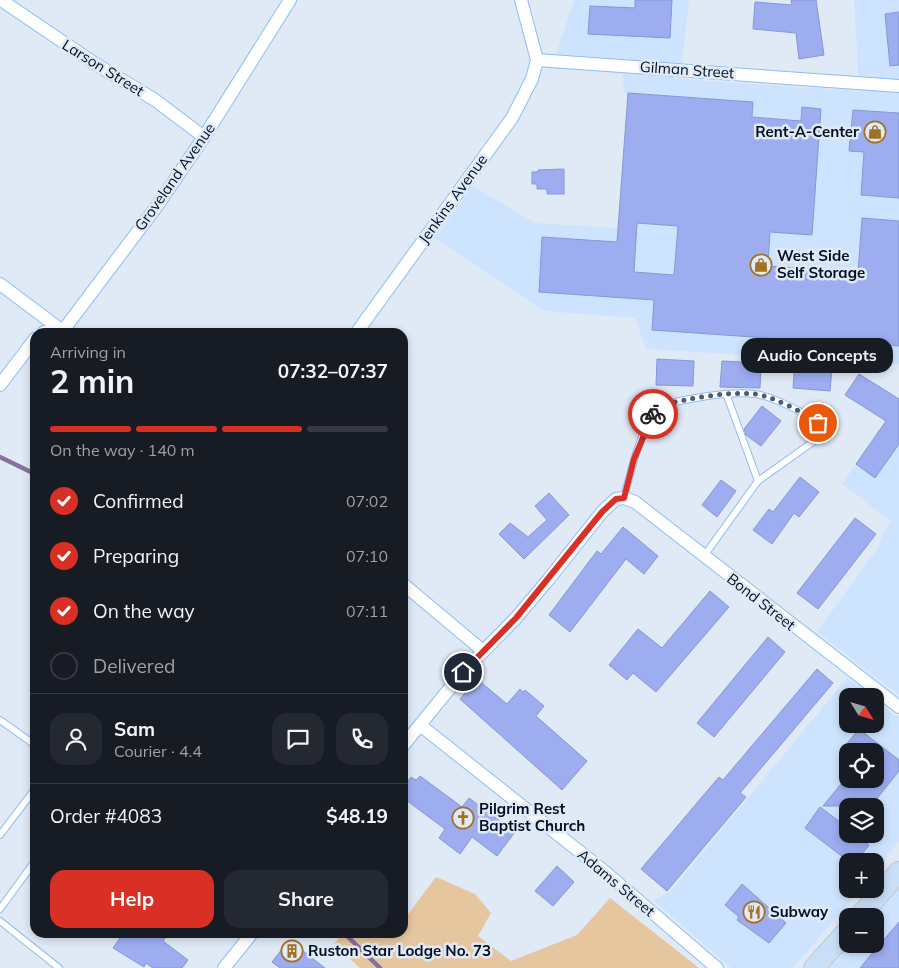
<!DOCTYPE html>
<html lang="en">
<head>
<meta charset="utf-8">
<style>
  :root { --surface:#171b24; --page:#242831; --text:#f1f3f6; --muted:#9ea1a6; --line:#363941; --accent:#d93025 }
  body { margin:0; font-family:Mulish,sans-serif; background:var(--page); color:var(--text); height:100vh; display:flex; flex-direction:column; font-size:19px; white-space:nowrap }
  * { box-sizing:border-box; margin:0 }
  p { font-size:16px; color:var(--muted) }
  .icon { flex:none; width:28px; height:28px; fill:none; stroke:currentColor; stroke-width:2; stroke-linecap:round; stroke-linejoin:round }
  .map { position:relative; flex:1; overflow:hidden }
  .panel { position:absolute; left:30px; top:328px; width:378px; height:610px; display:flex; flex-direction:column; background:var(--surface); border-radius:15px; box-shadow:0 2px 8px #0003 }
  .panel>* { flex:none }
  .needle { width:32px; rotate:127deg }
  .controls { position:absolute; left:839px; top:688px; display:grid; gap:10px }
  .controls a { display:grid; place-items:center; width:45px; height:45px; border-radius:10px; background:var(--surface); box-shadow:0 2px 8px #0003; font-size:25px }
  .pin { position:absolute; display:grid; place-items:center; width:42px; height:42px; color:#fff; margin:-21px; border:2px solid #fff; border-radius:50%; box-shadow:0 1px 5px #0007 }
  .courier { position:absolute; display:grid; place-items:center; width:50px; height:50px; margin:-25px; border:4px solid #d93025; border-radius:50%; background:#fff; color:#222; box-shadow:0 1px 6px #0007 }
  .bubble { position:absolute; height:35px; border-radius:15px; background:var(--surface); box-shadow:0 2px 8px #0003; font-size:16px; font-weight:700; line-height:35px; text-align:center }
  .head em { font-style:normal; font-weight:700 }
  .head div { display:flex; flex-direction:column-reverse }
  .head { display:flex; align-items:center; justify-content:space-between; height:85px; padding:0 20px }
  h1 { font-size:32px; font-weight:700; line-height:38px }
  .bar { display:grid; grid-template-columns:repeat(4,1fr); gap:8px 5px; align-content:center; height:60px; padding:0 20px }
  .bar i { height:6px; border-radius:4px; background:var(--line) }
  .bar .current { background:var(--accent) }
  .bar p { grid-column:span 4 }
  .line { display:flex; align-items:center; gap:12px; padding:0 20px; border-top:1px solid var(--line) }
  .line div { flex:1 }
  .round { display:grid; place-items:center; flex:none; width:52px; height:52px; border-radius:15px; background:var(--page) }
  ol { padding:0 20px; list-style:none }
  li { display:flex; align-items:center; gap:15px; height:55px }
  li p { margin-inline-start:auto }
  li .icon { padding:5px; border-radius:50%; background:var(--accent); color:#fff; stroke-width:4 }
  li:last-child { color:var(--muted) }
  li i { width:28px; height:28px; border:2px solid var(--line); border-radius:50% }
  .action { display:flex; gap:10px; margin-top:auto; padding:10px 20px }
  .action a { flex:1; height:58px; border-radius:15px; background:var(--accent); color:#fff; font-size:20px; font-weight:700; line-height:58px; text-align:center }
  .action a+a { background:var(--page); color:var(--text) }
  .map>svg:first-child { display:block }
</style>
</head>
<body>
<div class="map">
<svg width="899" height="968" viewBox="0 0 899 968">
  <rect width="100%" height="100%" fill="#e0eaf6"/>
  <!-- built -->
  <g fill="#cee4fe" fill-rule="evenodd">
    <polygon points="574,0 689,0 680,79 859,91 854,0 899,0 899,364 646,349 635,318 544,311 435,238 473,186 535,223 618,228 628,94 624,93 622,59 556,54"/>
    <polygon points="899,402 899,695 817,632 879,546 882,535 891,521 842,484"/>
    <path d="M847,678L870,696H848V724H875V700L899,718V841L875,872V861H848V889H861L793,968H731L653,900L671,891ZM848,751H875V779H848ZM848,806H875V834H848Z"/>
    <polygon points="899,889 899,968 830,968 851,944 875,944 875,916"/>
  </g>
  <!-- green -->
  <polygon fill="#e5c69f" points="436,877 475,894 491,913 478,936 511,961 577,935 610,898 699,968 360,968 334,944 343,933 402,932 403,921"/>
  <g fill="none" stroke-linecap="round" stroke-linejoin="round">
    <!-- stream -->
    <g stroke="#86709e" stroke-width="4.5">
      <polyline points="0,457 35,474"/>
      <polyline points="343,932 380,968"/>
    </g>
  </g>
  <!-- building -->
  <g fill="#9dadf0" stroke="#8796d7" fill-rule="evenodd">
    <polygon points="635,0 672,0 670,38 588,34 590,6 635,8"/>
    <polygon points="791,0 816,0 824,55 799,59 796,33 753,29 755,2 792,5"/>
    <polygon points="899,12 899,65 890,66 885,14"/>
    <path d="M628,93L753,102L752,117L801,121L802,107L821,109L812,235L770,232L768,266L858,272L862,218L899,221V346L841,342V346L834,345L830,391L793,388L796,343L782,342V339L652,330L654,300L539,292L542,237L617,242ZM637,223L678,226L674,275L634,272Z"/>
    <polygon points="853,110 899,113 899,198 861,195 864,152 849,151"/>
    <polygon points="564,169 564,194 547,194 547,189 537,189 537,184 532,184 532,172 538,172 538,170"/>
    <polygon points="657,359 694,361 693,386 656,385"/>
    <polygon points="722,361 761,363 760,388 720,387"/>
    <polygon points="859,374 899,399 899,444 875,478 856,464 886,421 845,395"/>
    <polygon points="762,406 781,421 761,446 746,435 744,429"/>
    <polygon points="800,477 819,492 799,517 794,513 772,544 753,530 769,509 773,512"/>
    <polygon points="721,480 736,491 717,517 702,505"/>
    <polygon points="549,493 569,515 524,559 499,534 510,523 528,537 547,520 535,506"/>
    <polygon points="855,518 876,534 818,609 797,593"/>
    <polygon points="623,527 658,556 644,574 626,559 570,632 549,615 597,551 601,554"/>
    <polygon points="710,591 729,607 656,692 633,673 627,680 609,665 638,629 662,648"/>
    <polygon points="768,637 785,652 714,737 697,723"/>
    <polygon points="817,669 833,683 740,793 746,797 667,891 641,869 719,777 723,780"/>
    <polygon points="477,679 507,704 520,689 523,692 525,690 544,706 536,716 587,761 562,790 460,699"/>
    <polygon points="859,729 899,760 899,771 871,806 823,806 845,779 875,779 875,751 841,751"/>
    <polygon points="420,776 462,807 469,798 515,832 497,856 472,837 460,854 439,838 445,829 402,797 402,788 411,777 416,780"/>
    <polygon points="820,807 848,828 848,834 854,834 869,845 857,861 848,861 805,828"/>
    <polygon points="557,866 574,882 553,906 535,891"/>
    <polygon points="742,884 786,923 769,943 737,920 739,917 725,905"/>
    <polygon points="899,922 899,968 860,968 870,956"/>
    <polygon points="124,932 157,932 165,938 163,941 188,960 182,968 153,968 146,963 144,967 113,948"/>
    <polygon points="289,940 325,968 280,968 272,962"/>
  </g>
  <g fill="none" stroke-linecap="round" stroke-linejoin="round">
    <!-- service casing -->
    <g stroke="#8cbcf7" stroke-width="8">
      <g id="service">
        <polyline points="727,396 758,481"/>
        <path d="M624,498C632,466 640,433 658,406C685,399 727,391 755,394C772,396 805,413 819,423L817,439L758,481L704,556"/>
        <polyline points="0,720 35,745"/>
        <polyline points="0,835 35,789"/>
        <polyline points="0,909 35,861"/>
        <polyline points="0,921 59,968"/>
      </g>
    </g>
    <!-- minor casing -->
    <g stroke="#8cbcf7" stroke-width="14">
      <g id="minor">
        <polyline points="1,0 94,63 155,100 204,137"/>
        <polyline points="521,0 537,60 899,86"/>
        <polyline points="0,284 64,332"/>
        <polyline points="44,332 62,332 157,206 204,137 290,0"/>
        <polyline points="357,332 512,118 532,79 537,60"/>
        <polyline points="0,385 35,339"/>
        <polyline points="402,583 482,650"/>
        <polyline points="420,725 604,871 717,968"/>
        <polyline points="402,747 463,672 516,618 548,580 602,512 616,499 624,498 635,502 899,707"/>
        <polyline points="224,968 253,932"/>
      </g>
    </g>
    <!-- primary casing -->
    <g stroke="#c2c5ca" stroke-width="22">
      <g id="primary">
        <polyline points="860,916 899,872"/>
        <polyline points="814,968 848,930"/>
      </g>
    </g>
    <!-- service -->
    <use href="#service" stroke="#fff" stroke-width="6"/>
    <!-- minor -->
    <use href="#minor" stroke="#fff" stroke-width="12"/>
    <!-- primary -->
    <use href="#primary" stroke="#c9def7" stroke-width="20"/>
  </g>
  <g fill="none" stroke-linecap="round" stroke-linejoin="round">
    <!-- done -->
    <path stroke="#4f5b6d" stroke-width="5" stroke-dasharray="0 9" d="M653,414L658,406C686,399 727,391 755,394C772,396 805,413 818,423"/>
    <!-- route -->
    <polyline stroke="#d93025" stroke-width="6" points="463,672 516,618 602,512 616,499 624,498 634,459 653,414"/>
  </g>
  <!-- icons -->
  <defs>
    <g id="shop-ring" transform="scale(1.125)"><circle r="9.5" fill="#e0eaf6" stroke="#a27126" stroke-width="1.5"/><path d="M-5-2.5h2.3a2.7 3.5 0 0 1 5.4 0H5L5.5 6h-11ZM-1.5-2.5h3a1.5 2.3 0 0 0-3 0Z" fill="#a27126"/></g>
    <g id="church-ring" transform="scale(1.125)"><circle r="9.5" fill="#e0eaf6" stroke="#a27126" stroke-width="1.5"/><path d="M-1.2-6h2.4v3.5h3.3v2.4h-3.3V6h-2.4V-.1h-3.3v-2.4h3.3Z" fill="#a27126"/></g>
    <g id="restaurant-ring" transform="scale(1.125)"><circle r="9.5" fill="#e0eaf6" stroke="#a27126" stroke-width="1.5"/><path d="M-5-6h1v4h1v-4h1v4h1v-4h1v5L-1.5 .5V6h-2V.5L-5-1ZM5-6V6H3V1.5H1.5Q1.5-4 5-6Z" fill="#a27126"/></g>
    <g id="building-ring" transform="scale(1.125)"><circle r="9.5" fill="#e0eaf6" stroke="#a27126" stroke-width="1.5"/><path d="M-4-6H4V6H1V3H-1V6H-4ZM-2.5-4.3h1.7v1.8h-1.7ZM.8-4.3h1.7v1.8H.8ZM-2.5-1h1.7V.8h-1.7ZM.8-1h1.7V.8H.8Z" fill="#a27126"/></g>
  </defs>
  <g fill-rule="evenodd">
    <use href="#shop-ring" x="875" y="132"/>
    <use href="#shop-ring" x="761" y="265"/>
    <use href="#church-ring" x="463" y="818"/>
    <use href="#restaurant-ring" x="754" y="912"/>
    <use href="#building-ring" x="292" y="951"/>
  </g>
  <g text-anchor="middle" stroke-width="5" stroke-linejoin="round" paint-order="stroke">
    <!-- street labels -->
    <g font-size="15" fill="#010e23" stroke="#e0eaf6">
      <text transform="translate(103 68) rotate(32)" y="5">Larson Street</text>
      <text transform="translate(687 70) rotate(4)" y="5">Gilman Street</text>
      <text transform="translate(175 177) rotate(-55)" y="5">Groveland Avenue</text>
      <text transform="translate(453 199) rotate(-54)" y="5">Jenkins Avenue</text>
      <text transform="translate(761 602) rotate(38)" y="5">Bond Street</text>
      <text transform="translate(616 883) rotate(40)" y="5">Adams Street</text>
    </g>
    <!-- poi labels -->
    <g font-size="15" font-weight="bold" fill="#010e23" stroke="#e0eaf6" text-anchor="start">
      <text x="859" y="137" text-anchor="end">Rent-A-Center</text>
      <text x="777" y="261">West Side<tspan x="777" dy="17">Self Storage</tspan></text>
      <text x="479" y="814">Pilgrim Rest<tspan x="479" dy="17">Baptist Church</tspan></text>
      <text x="770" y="917">Subway</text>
      <text x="308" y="956">Ruston Star Lodge No. 73</text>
    </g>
  </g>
</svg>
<div class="controls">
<a><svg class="needle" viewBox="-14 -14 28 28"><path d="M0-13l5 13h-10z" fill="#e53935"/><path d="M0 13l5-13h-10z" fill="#9ea1a6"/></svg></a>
<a><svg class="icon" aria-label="locate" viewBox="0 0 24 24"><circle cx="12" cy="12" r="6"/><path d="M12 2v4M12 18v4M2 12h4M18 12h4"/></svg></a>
<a><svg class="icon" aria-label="layers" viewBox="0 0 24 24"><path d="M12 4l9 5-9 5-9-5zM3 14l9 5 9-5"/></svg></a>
<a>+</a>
<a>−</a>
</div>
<div class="pin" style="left:818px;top:423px;background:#ea580c"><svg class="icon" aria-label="bag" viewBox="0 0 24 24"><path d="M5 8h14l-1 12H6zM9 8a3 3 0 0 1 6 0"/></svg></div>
<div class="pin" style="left:463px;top:672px;background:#1f2937"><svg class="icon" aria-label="home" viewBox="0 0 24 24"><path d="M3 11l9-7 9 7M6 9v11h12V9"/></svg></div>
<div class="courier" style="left:653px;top:414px"><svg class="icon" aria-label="bike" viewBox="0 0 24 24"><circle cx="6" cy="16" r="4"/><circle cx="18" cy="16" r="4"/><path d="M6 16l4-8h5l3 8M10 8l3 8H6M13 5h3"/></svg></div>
<div class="bubble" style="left:741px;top:338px;width:152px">Audio Concepts</div>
<section class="panel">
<div class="head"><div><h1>2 min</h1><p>Arriving in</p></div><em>07:32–07:37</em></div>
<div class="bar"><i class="current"></i><i class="current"></i><i class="current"></i><i></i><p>On the way · 140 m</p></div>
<ol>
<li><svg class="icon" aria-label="check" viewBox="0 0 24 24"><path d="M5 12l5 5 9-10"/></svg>Confirmed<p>07:02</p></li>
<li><svg class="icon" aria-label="check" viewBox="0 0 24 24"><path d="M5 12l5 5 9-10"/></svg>Preparing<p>07:10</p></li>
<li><svg class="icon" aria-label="check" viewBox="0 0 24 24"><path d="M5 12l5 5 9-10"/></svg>On the way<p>07:11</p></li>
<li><i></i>Delivered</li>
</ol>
<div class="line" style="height:90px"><a class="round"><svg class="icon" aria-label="person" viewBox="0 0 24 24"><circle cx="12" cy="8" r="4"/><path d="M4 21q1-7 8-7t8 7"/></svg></a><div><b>Sam</b><p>Courier · 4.4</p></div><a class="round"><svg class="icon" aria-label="chat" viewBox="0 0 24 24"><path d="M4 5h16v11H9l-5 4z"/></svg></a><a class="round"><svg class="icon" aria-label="phone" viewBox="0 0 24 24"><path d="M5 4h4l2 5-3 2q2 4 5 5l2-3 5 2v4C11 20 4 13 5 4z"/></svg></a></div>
<div class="line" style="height:65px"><div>Order #4083</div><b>$48.19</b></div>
<div class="action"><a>Help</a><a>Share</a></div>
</section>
</div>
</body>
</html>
